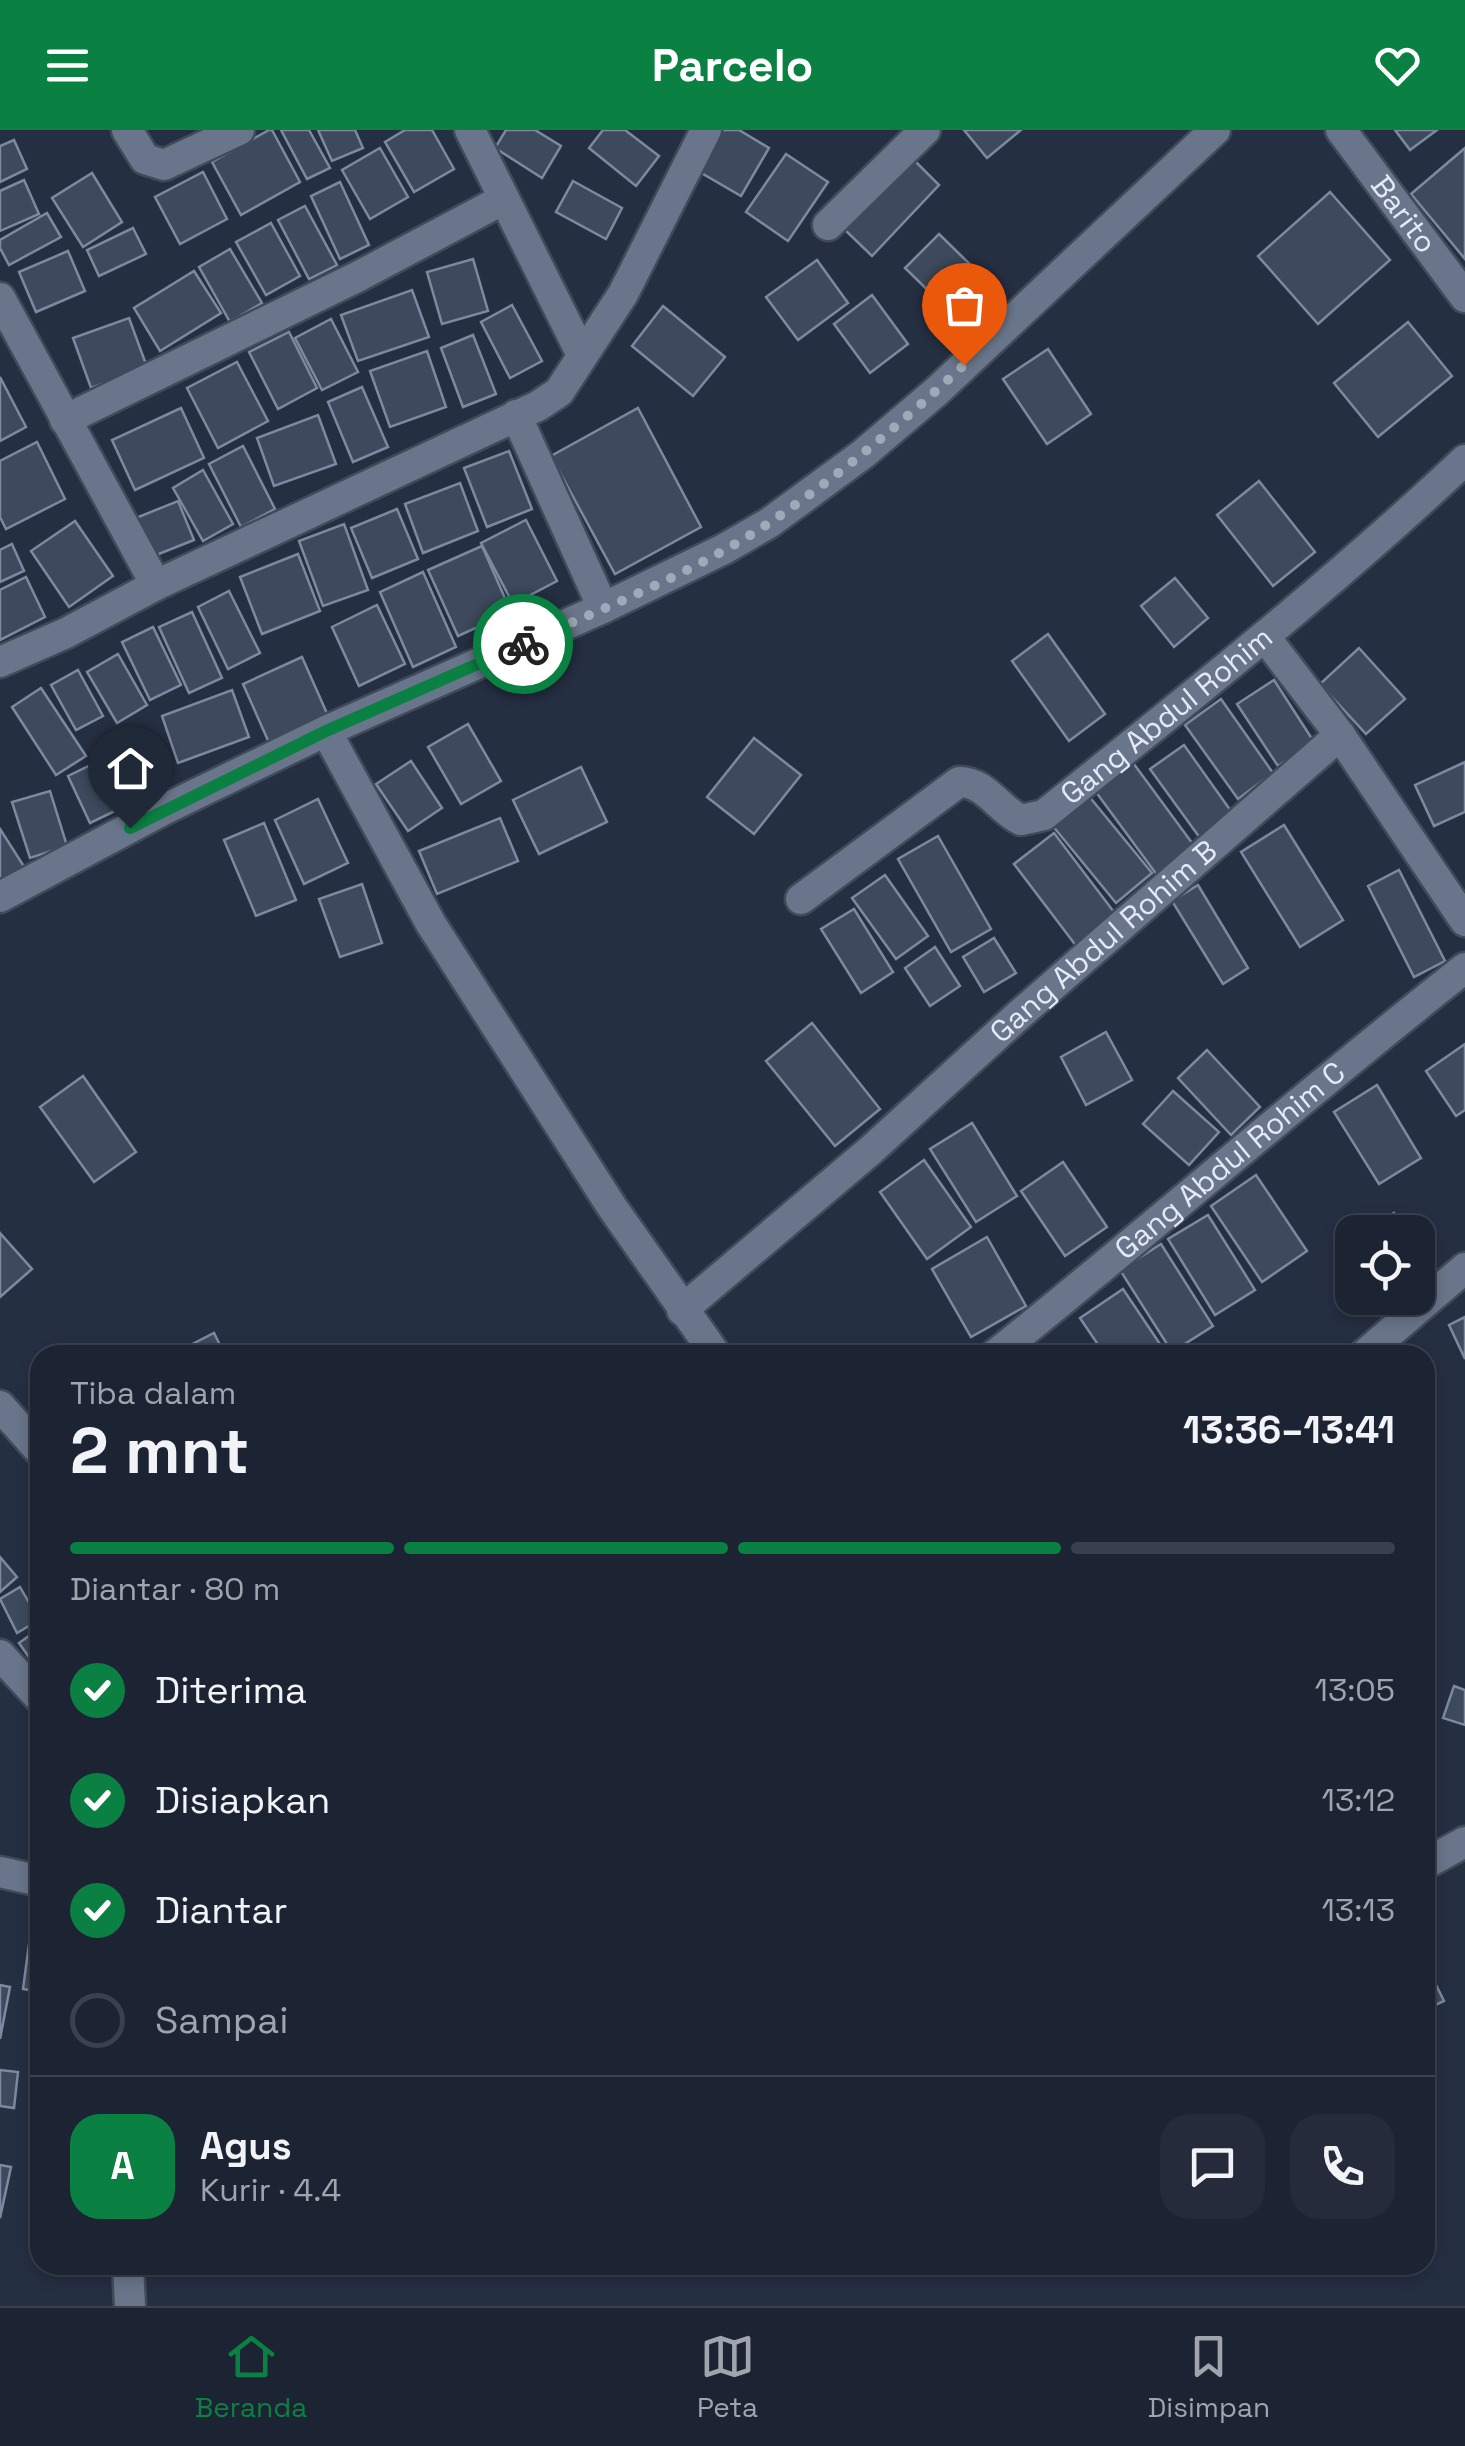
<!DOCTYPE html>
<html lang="id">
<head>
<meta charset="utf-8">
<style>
  :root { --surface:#1c2332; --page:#252b3a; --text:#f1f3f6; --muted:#a0a4ac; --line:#3a404d; --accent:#0b8043 }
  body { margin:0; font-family:"Space Grotesk",sans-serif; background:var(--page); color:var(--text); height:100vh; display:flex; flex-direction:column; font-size:38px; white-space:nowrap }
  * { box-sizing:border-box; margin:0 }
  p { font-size:32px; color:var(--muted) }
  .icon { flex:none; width:55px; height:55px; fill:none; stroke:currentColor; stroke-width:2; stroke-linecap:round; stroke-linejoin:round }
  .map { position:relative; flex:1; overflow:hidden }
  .drawer { position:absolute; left:30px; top:1215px; width:1405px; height:930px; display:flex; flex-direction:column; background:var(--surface); border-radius:30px; box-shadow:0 5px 15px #0003,0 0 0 2px var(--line) }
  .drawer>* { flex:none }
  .controls { position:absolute; left:1335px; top:1085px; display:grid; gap:20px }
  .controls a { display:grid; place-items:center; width:100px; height:100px; border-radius:20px; background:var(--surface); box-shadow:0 5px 15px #0003,0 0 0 2px var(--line); font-size:50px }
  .pin { position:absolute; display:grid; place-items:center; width:85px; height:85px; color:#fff; margin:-102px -42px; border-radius:50% 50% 50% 0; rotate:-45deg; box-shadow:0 0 10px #0007 }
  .pin .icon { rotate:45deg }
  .courier { position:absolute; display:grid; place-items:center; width:100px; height:100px; margin:-50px; border:8px solid #0b8043; border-radius:50%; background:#fff; color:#222; box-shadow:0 2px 12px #0007 }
  .overview em { font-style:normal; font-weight:700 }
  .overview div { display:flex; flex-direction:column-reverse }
  .overview { display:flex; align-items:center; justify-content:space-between; height:170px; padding:0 40px }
  h1 { font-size:65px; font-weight:700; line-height:75px }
  .bar { display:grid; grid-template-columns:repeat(4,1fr); gap:15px 10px; align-content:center; height:120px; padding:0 40px }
  .bar i { height:12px; border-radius:8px; background:var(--line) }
  .bar .selected { background:var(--accent) }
  .bar p { grid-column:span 4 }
  .line { display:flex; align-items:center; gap:25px; padding:0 40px; border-top:2px solid var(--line) }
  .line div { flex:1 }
  .round { display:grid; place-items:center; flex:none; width:105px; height:105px; border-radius:30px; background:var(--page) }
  ol { padding:0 40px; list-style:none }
  li { display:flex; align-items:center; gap:30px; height:110px }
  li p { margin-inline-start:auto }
  li .icon { padding:10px; border-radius:50%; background:var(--accent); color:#fff; stroke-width:4 }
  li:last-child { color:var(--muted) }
  li i { width:55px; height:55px; border:5px solid var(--line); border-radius:50% }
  header { display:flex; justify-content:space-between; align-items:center; height:130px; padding:0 40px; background:var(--accent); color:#fff; font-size:45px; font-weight:700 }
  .menu { display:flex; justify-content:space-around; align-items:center; height:140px; border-top:2px solid var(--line); background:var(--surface); font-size:28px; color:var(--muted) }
  .menu a { display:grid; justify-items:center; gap:5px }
  .menu .selected { color:var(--accent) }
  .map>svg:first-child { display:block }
</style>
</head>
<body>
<header><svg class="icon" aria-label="menu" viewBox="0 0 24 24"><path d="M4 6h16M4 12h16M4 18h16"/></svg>Parcelo<svg class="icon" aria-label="heart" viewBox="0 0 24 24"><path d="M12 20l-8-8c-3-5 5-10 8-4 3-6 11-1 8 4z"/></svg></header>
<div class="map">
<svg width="1465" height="2176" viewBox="0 0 1465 2176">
  <rect width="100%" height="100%" fill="#252f42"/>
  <!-- building -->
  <g fill="#3d495c" stroke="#7c899f" stroke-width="2.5">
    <polygon points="269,0 272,0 300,52 241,85 212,32"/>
    <polygon points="281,0 309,0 330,38 307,49"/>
    <polygon points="318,0 355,0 363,18 332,31"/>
    <polygon points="405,0 432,0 454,39 414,62 385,12"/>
    <polygon points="506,0 535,0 561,16 542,48 495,18"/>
    <polygon points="603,0 625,0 659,26 636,56 589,18"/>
    <polygon points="722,0 739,0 769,18 741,66 698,41"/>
    <polygon points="964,0 1021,0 987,28"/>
    <polygon points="1395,0 1437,0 1410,20"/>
    <polygon points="14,10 27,39 0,52 0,16"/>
    <polygon points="380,18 408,67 370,89 342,40"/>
    <polygon points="1465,18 1465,129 1411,64"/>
    <polygon points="786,24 828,52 788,111 746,82"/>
    <polygon points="911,27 939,55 872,126 844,99"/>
    <polygon points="203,42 227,89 180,114 155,67"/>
    <polygon points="92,43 122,92 83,117 52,68"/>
    <polygon points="24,50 39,84 0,101 0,61"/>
    <polygon points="573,51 622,78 606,109 556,82"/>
    <polygon points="340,52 369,115 340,129 311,66"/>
    <polygon points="1330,62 1390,130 1318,194 1258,126"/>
    <polygon points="305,76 337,135 309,149 278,90"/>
    <polygon points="47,83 61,107 9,135 0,118 0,110"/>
    <polygon points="271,93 300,146 266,165 236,112"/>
    <polygon points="133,98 146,124 99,146 87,120"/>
    <polygon points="939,104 984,148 950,182 905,138"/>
    <polygon points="230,119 262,173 230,192 199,137"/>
    <polygon points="68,121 85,161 36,182 19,142"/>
    <polygon points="473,129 488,181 442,194 427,142"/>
    <polygon points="817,130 848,173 798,210 766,167"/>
    <polygon points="194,141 221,183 160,221 134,178"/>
    <polygon points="412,160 429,207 358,231 341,185"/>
    <polygon points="872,165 908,214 870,243 834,194"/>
    <polygon points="512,175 542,231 510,248 481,192"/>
    <polygon points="663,176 725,227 693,266 632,216"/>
    <polygon points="129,188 147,237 91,258 73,208"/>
    <polygon points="331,189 358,242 322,260 295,208"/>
    <polygon points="1408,192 1452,246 1378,307 1334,253"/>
    <polygon points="289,202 317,258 278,279 249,222"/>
    <polygon points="473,205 496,264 463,277 441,218"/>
    <polygon points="1048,219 1091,284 1047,314 1003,249"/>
    <polygon points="427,221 446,277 390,297 370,241"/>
    <polygon points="237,232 268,291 218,318 187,258"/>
    <polygon points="0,247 26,297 0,311"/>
    <polygon points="362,257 388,317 353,332 328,272"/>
    <polygon points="181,278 204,328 135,360 112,310"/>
    <polygon points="638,278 701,397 615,444 551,326"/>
    <polygon points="318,285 336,334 274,356 257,308"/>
    <polygon points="37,312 65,369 6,399 0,387 0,331"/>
    <polygon points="243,316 275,379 241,397 209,334"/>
    <polygon points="509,321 532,379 487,397 464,338"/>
    <polygon points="203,340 233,394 203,411 173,358"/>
    <polygon points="1259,351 1315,422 1273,456 1217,385"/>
    <polygon points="460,353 478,401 423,423 405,374"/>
    <polygon points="178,371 194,410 146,429 131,390"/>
    <polygon points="397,379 418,429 372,448 351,398"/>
    <polygon points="526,390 557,451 513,474 481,413"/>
    <polygon points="75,391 113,446 69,477 31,421"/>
    <polygon points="344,394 368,460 323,476 299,411"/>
    <polygon points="12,414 24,441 0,452 0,420"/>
    <polygon points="482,416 511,482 458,506 428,440"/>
    <polygon points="298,424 320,481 262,504 240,447"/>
    <polygon points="423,442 456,517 413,537 380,462"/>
    <polygon points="26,447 45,487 0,510 0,460"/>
    <polygon points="1175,448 1208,488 1174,517 1141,476"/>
    <polygon points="229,461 260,523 228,539 198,477"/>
    <polygon points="377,475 405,534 359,556 332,497"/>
    <polygon points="192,482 222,548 189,563 159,497"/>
    <polygon points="153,497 181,555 150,570 122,512"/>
    <polygon points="1048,504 1105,584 1069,611 1012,531"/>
    <polygon points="1359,518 1405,569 1366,604 1320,554"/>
    <polygon points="118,524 147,575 117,593 87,542"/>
    <polygon points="302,527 329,588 270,615 243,554"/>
    <polygon points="78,540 103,586 76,600 51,555"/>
    <polygon points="1274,550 1314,612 1278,636 1237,574"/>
    <polygon points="41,558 86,626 56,645 12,577"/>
    <polygon points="232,560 249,607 178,633 162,586"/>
    <polygon points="1221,569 1273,643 1238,669 1185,595"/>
    <polygon points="468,594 501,651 461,674 428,617"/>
    <polygon points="754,608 801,645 754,704 707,667"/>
    <polygon points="144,609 167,656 90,693 68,646"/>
    <polygon points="1184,615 1233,684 1200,708 1150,639"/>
    <polygon points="1131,630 1195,717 1157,745 1093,658"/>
    <polygon points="411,631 442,678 408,701 376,654"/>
    <polygon points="1465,632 1465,682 1434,696 1415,655"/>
    <polygon points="581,637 607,692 539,724 513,670"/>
    <polygon points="50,661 67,716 30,728 12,672"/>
    <polygon points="1088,665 1152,743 1116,773 1052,695"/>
    <polygon points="318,669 348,733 304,754 275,690"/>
    <polygon points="500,688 518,731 437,764 419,721"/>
    <polygon points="264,693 296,770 256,786 224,710"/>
    <polygon points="1284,695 1343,790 1300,817 1241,722"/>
    <polygon points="0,699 25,738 0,754"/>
    <polygon points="1054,703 1117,786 1077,817 1014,734"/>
    <polygon points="938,706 991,799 951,822 898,729"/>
    <polygon points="1399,740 1445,831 1414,847 1368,756"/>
    <polygon points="885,745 928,806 896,829 852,768"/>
    <polygon points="362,754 382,813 340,827 319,769"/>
    <polygon points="1198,755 1248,838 1223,854 1172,771"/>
    <polygon points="854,779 893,842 861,863 821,799"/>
    <polygon points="994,808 1016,843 984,862 963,827"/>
    <polygon points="935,817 960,856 930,876 905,838"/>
    <polygon points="812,893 880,979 835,1016 766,931"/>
    <polygon points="1106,902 1132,950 1086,975 1061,927"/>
    <polygon points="1465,914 1465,980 1456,986 1426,941"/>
    <polygon points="1207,920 1260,977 1231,1005 1178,948"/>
    <polygon points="83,946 136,1022 94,1052 40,977"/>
    <polygon points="1377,955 1421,1028 1379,1054 1334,982"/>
    <polygon points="1173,961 1219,1002 1189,1035 1143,994"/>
    <polygon points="972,993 1017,1066 976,1092 930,1019"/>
    <polygon points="924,1030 971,1097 927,1129 880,1062"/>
    <polygon points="1063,1032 1107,1097 1065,1126 1021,1061"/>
    <polygon points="1256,1045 1307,1121 1262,1152 1211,1076"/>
    <polygon points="1394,1083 1404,1102 1358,1102"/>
    <polygon points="1208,1085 1255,1160 1215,1185 1168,1109"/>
    <polygon points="0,1103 32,1139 0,1167"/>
    <polygon points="987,1107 1026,1176 971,1207 932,1139"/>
    <polygon points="1161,1114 1213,1196 1172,1222 1120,1140"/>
    <polygon points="1123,1159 1166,1223 1163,1225 1105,1225 1080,1188"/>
    <polygon points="1465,1187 1465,1229 1449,1195"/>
    <polygon points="214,1203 225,1225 171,1225"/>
    <polygon points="0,1427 17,1447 0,1462"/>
    <polygon points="20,1457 39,1490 17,1503 0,1469"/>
    <polygon points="40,1498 40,1543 19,1513"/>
    <polygon points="1454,1556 1465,1560 1465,1595 1443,1588"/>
    <polygon points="29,1814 40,1815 40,1862 23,1859"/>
    <polygon points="1425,1833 1444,1871 1425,1880"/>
    <polygon points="0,1855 10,1857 0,1909"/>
    <polygon points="0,1940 18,1942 14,1978 0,1976"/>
    <polygon points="0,2035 11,2037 0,2088"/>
  </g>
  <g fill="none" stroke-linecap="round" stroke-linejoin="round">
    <!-- street casing -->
    <g stroke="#404a59" stroke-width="35">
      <g id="street">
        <polyline points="127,0 145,29 164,35 239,0"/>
        <polyline points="470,0 582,225"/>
        <polyline points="828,95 925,0"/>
        <polyline points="0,168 156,455"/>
        <polyline points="516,285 603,478"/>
        <polyline points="65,290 359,146 504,69"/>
        <polyline points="1265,507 1340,605 1465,791"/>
        <polyline points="0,532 66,503 156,455 538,276 559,262 623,164 706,0"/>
        <polyline points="326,601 431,794 612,1077 716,1225"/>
        <polyline points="0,767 163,680 326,601 603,478 724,419 769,393 863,324 937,261 1215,0"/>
        <path id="s1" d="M801,769L959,652C986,652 998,679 1021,690L1044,685C1187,570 1331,456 1465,330"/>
        <path id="s2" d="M682,1180L871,1020L1019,885L1340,605"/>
        <path id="s3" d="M995,1225C1153,1098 1305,964 1465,838"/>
        <polyline points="1364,1225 1465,1138"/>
        <polyline points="0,1276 40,1321"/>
        <polyline points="0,1525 40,1568"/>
        <polyline points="1425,1734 1465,1712"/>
        <polyline points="0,1742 40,1751"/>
        <polyline points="128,2135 130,2176"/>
      </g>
    </g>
    <!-- secondary casing -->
    <g stroke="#404a59" stroke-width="35">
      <g id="secondary">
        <path id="s4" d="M1341,0L1465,167"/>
      </g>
    </g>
    <!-- street -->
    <use href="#street" stroke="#69758a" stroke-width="30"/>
    <!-- secondary -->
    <use href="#secondary" stroke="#69758a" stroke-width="30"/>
  </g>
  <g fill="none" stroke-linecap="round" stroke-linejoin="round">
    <!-- done -->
    <path stroke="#a0a9b7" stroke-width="10" stroke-dasharray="0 18" d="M523,514C606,477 694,443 769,393C839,346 903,292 964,235"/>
    <!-- route -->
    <polyline stroke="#0b8043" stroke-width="12" points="130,698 326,601 523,514"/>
  </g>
  <g text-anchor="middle" stroke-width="9" stroke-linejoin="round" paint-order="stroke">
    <!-- street labels -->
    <g font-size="30" fill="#e3eaf6" stroke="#1b2537">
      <text dy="10" stroke="none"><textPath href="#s4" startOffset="105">Barito</textPath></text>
      <text dy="10" stroke="none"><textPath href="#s1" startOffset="452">Gang Abdul Rohim</textPath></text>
      <text dy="10" stroke="none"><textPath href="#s2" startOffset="560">Gang Abdul Rohim B</textPath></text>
      <text dy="10" stroke="none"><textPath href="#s3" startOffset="305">Gang Abdul Rohim C</textPath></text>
    </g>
  </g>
</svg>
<div class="controls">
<a><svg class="icon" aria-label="locate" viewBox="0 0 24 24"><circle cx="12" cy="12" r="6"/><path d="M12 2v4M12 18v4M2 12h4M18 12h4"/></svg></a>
</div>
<div class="pin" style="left:964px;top:235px;background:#ea580c"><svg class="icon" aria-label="bag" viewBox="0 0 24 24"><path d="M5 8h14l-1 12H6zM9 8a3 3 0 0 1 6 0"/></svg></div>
<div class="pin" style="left:130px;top:698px;background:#1f2937"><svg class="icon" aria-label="home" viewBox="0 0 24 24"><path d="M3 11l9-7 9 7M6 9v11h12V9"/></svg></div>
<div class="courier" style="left:523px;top:514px"><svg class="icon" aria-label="bike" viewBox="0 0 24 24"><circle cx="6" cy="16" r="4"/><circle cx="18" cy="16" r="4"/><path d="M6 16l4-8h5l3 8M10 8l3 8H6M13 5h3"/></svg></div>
<section class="drawer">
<div class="overview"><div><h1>2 mnt</h1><p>Tiba dalam</p></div><em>13:36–13:41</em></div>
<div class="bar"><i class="selected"></i><i class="selected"></i><i class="selected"></i><i></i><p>Diantar · 80 m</p></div>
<ol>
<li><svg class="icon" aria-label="check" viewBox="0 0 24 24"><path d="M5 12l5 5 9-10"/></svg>Diterima<p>13:05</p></li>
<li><svg class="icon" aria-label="check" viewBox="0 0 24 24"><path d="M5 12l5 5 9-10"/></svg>Disiapkan<p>13:12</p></li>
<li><svg class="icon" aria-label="check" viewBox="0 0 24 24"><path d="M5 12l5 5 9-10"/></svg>Diantar<p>13:13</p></li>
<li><i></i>Sampai</li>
</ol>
<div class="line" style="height:180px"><b class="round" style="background:var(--accent);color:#fff">A</b><div><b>Agus</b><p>Kurir · 4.4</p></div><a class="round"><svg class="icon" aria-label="chat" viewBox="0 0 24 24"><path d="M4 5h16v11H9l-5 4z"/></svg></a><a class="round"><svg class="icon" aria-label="phone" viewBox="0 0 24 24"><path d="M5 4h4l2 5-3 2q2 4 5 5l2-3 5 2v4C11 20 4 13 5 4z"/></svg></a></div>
</section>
</div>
<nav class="menu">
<a class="selected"><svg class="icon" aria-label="home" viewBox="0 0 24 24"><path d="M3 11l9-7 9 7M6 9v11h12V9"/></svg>Beranda</a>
<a><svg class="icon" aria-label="map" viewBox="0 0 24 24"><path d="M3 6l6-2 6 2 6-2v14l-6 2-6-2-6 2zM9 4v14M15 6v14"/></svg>Peta</a>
<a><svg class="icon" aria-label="saved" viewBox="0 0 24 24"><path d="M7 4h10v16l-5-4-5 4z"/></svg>Disimpan</a>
</nav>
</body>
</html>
